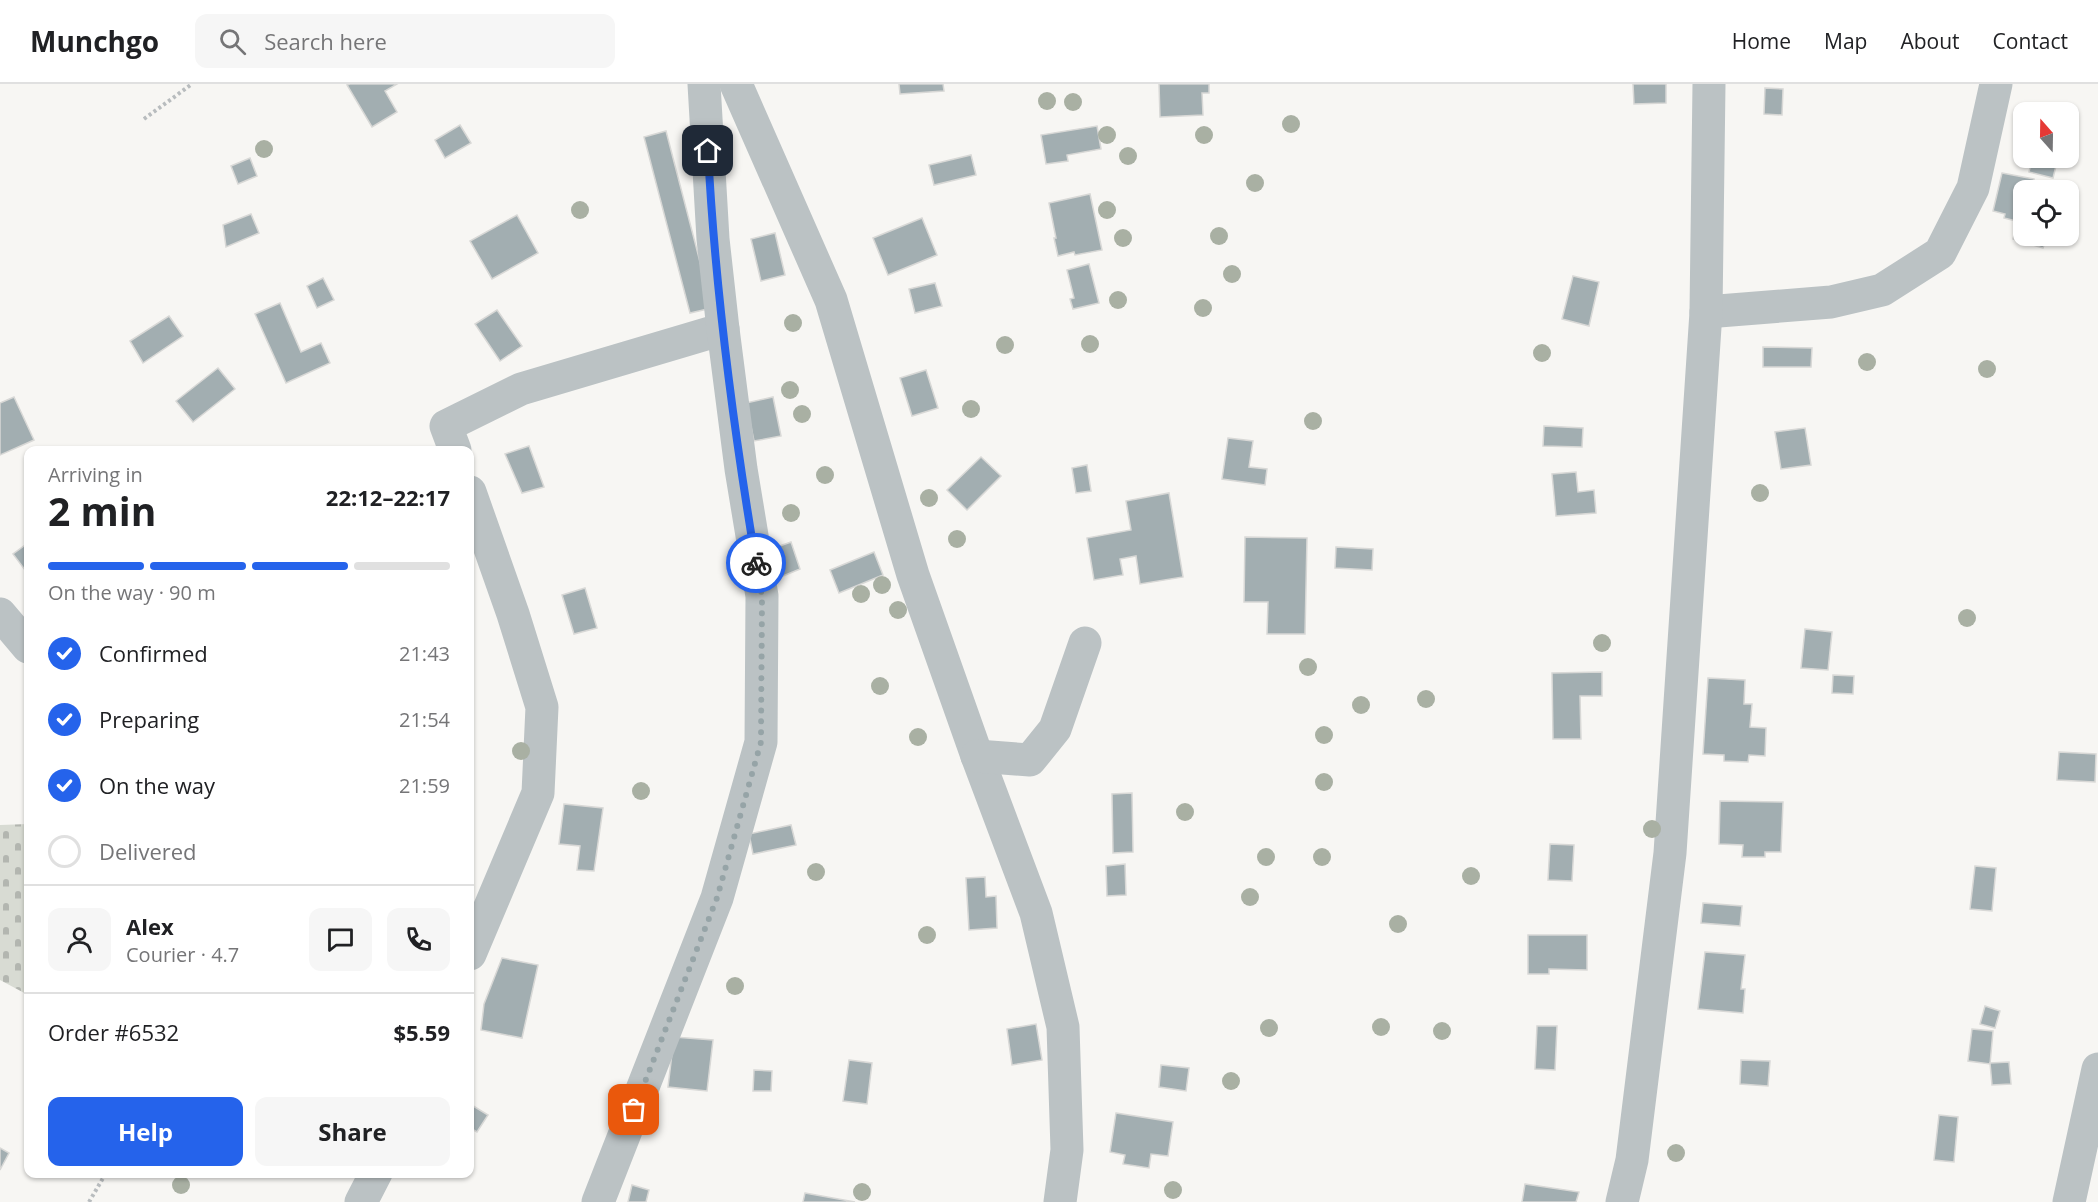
<!DOCTYPE html>
<html lang="en">
<head>
<meta charset="utf-8">
<style>
  :root { --surface:#fff; --page:#f6f6f6; --text:#202124; --muted:#757577; --line:#e0e0e0; --accent:#2563eb }
  body { margin:0; font-family:"Open Sans",sans-serif; background:var(--page); color:var(--text); height:100vh; display:flex; flex-direction:column; font-size:22px; white-space:nowrap }
  * { box-sizing:border-box; margin:0 }
  p { font-size:20px; color:var(--muted) }
  .icon { flex:none; width:33px; height:33px; fill:none; stroke:currentColor; stroke-width:2; stroke-linecap:round; stroke-linejoin:round }
  .map { position:relative; flex:1; overflow:hidden }
  .sheet { position:absolute; left:24px; top:362px; width:450px; height:732px; display:flex; flex-direction:column; background:var(--surface); border-radius:12px; box-shadow:0 2px 4px #0004 }
  .sheet>* { flex:none }
  .needle { width:39px; rotate:340deg }
  .controls { position:absolute; left:2013px; top:18px; display:grid; gap:12px }
  .controls a { display:grid; place-items:center; width:66px; height:66px; border-radius:12px; background:var(--surface); box-shadow:0 2px 4px #0004; font-size:30px }
  .pin { position:absolute; display:grid; place-items:center; width:51px; height:51px; color:#fff; margin:-26px; border-radius:12px; box-shadow:0 3px 9px #0006 }
  .courier { position:absolute; display:grid; place-items:center; width:60px; height:60px; margin:-30px; border:4px solid #2563eb; border-radius:50%; background:#fff; color:#222; box-shadow:0 2px 8px #0007 }
  .summary em { font-style:normal; font-weight:700 }
  .summary div { display:flex; flex-direction:column-reverse }
  .summary { display:flex; align-items:center; justify-content:space-between; height:102px; padding:0 24px }
  h1 { font-size:39px; font-weight:700; line-height:45px }
  .bar { display:grid; grid-template-columns:repeat(4,1fr); gap:9px 6px; align-content:center; height:72px; padding:0 24px }
  .bar i { height:8px; border-radius:4px; background:var(--line) }
  .bar .selected { background:var(--accent) }
  .bar p { grid-column:span 4 }
  .line { display:flex; align-items:center; gap:15px; padding:0 24px; border-top:2px solid var(--line) }
  .line div { flex:1 }
  .round { display:grid; place-items:center; flex:none; width:63px; height:63px; border-radius:12px; background:var(--page) }
  ol { padding:0 24px; list-style:none }
  li { display:flex; align-items:center; gap:18px; height:66px }
  li p { margin-inline-start:auto }
  li .icon { padding:6px; border-radius:50%; background:var(--accent); color:#fff; stroke-width:4 }
  li:last-child { color:var(--muted) }
  li i { width:33px; height:33px; border:3px solid var(--line); border-radius:50% }
  .button { display:flex; gap:12px; margin-top:auto; padding:12px 24px }
  .button a { flex:1; height:69px; border-radius:12px; background:var(--accent); color:#fff; font-size:24px; font-weight:700; line-height:69px; text-align:center }
  .button a+a { background:var(--page); color:var(--text) }
  header { display:flex; align-items:center; gap:36px; box-sizing:border-box; height:84px; padding:0 30px; background:var(--surface); border-bottom:2px solid var(--line) }
  header strong { font-size:28px }
  nav { display:flex; gap:33px; margin-inline-start:auto; font-size:21px }
  .search { width:420px; height:54px; background:var(--page); display:flex; align-items:center; gap:15px; box-sizing:border-box; padding:0 21px; border-radius:12px; color:var(--muted); font-size:22px }
  .map>svg:first-child { display:block }
</style>
</head>
<body>
<header>
<strong>Munchgo</strong>
<div class="search"><svg class="icon" aria-label="search" viewBox="0 0 24 24"><circle cx="10" cy="10" r="6"/><path d="M15 15l6 6"/></svg>Search here</div>
<nav><a>Home</a><a>Map</a><a>About</a><a>Contact</a></nav>
</header>
<div class="map">
<svg width="2098" height="1118" viewBox="0 0 2098 1118">
  <defs>
    <pattern id="cemetery-stones" width="16" height="16" patternUnits="userSpaceOnUse" patternTransform="scale(1.5)"><rect width="16" height="16" fill="#d8dbd3"/><path d="M2 7V4a2 2 0 0 1 4 0v3zM10 15v-3a2 2 0 0 1 4 0v3z" fill="#b3b6b0"/></pattern>
  </defs>
  <rect width="100%" height="100%" fill="#f7f6f3"/>
  <!-- cemetery -->
  <polygon fill="url(#cemetery-stones)" points="28,740 28,911 0,896 0,741"/>
  <!-- building -->
  <g fill="#a2aeb1" stroke="#d8d8d6" stroke-width="1.5">
    <polygon points="350,0 397,0 385,7 397,28 372,43 347,1"/>
    <polygon points="899,0 943,0 944,7 900,10"/>
    <polygon points="1159,0 1209,0 1209,9 1202,9 1203,31 1160,33"/>
    <polygon points="1633,0 1666,0 1666,19 1634,20"/>
    <polygon points="1765,4 1783,5 1782,31 1764,30"/>
    <polygon points="460,41 471,59 445,74 435,56"/>
    <polygon points="1097,42 1101,65 1067,71 1068,77 1046,80 1041,51"/>
    <polygon points="666,47 712,224 690,229 644,53"/>
    <polygon points="971,71 976,91 934,101 929,81"/>
    <polygon points="250,74 257,92 238,100 231,82"/>
    <polygon points="2032,74 2058,74 2053,94 2029,88"/>
    <polygon points="2002,89 2034,95 2031,106 2024,106 2024,136 2016,134 2016,137 2004,134 2005,130 1993,127"/>
    <polygon points="1090,110 1102,166 1075,171 1074,168 1058,172 1054,154 1056,154 1049,119"/>
    <polygon points="251,130 259,149 226,163 223,141"/>
    <polygon points="517,131 538,169 492,195 470,157"/>
    <polygon points="922,134 937,171 888,191 873,154"/>
    <polygon points="2018,136 2024,137 2024,152 2047,152 2043,164 2013,155"/>
    <polygon points="775,149 785,191 761,197 751,155"/>
    <polygon points="1089,180 1099,219 1073,225 1070,215 1074,214 1067,186"/>
    <polygon points="1573,192 1599,198 1589,242 1562,235"/>
    <polygon points="323,194 334,216 317,224 307,202"/>
    <polygon points="935,199 942,222 915,229 909,205"/>
    <polygon points="280,219 301,268 321,259 330,279 286,299 255,230"/>
    <polygon points="497,226 522,262 500,277 475,240"/>
    <polygon points="169,232 183,252 143,279 130,257"/>
    <polygon points="1763,263 1812,264 1811,283 1763,283"/>
    <polygon points="218,284 235,305 193,338 176,317"/>
    <polygon points="926,286 938,324 912,332 900,294"/>
    <polygon points="14,313 34,356 0,371 0,319"/>
    <polygon points="773,313 781,352 754,357 746,319"/>
    <polygon points="1544,342 1583,344 1582,363 1543,362"/>
    <polygon points="1805,344 1811,381 1781,385 1775,348"/>
    <polygon points="1228,354 1253,357 1249,383 1267,385 1265,401 1222,395"/>
    <polygon points="529,362 544,403 522,409 505,370"/>
    <polygon points="981,373 1001,392 967,426 947,406"/>
    <polygon points="1087,381 1091,407 1076,409 1072,384"/>
    <polygon points="1576,388 1578,408 1594,406 1596,429 1556,432 1552,390"/>
    <polygon points="1169,409 1183,493 1140,500 1136,472 1120,475 1123,491 1094,496 1087,454 1131,446 1126,417"/>
    <polygon points="1245,453 1307,454 1305,550 1267,550 1268,518 1244,518"/>
    <polygon points="791,458 800,485 783,492 774,464"/>
    <polygon points="28,459 28,490 13,470"/>
    <polygon points="1336,463 1373,465 1372,486 1335,484"/>
    <polygon points="874,468 883,491 839,509 830,486"/>
    <polygon points="585,504 597,544 574,550 562,511"/>
    <polygon points="1805,545 1832,548 1828,586 1801,584"/>
    <polygon points="1602,588 1602,612 1580,612 1581,655 1553,655 1552,589"/>
    <polygon points="1833,591 1854,592 1853,610 1832,609"/>
    <polygon points="1708,594 1745,596 1744,620 1752,620 1750,643 1766,644 1765,672 1749,671 1748,678 1724,677 1724,671 1703,670"/>
    <polygon points="2059,668 2096,670 2095,698 2057,696"/>
    <polygon points="1132,709 1133,768 1113,769 1112,710"/>
    <polygon points="1720,717 1783,718 1781,768 1765,768 1765,773 1742,773 1743,761 1719,760"/>
    <polygon points="564,720 603,724 594,787 577,786 580,762 559,760"/>
    <polygon points="791,741 796,761 753,770 749,750"/>
    <polygon points="1550,760 1574,761 1572,797 1548,796"/>
    <polygon points="1125,780 1126,811 1107,812 1106,782"/>
    <polygon points="1975,782 1996,784 1992,827 1970,825"/>
    <polygon points="985,793 986,813 996,812 997,844 969,846 966,794"/>
    <polygon points="1703,819 1742,822 1740,842 1701,839"/>
    <polygon points="1528,851 1587,851 1587,886 1549,885 1549,890 1528,890"/>
    <polygon points="1705,868 1745,871 1741,905 1745,905 1743,929 1698,925"/>
    <polygon points="502,874 538,881 522,954 481,946 484,920"/>
    <polygon points="1985,922 2000,927 1995,944 1980,940"/>
    <polygon points="1036,940 1042,976 1012,981 1007,945"/>
    <polygon points="1537,942 1557,942 1555,986 1535,985"/>
    <polygon points="1972,945 1993,947 1990,980 1968,977"/>
    <polygon points="674,953 713,956 707,1007 668,1003"/>
    <polygon points="849,976 872,979 867,1020 843,1017"/>
    <polygon points="1741,976 1770,977 1768,1002 1740,1000"/>
    <polygon points="2009,978 2011,1000 1992,1001 1990,979"/>
    <polygon points="1161,981 1189,984 1186,1007 1159,1003"/>
    <polygon points="754,986 772,987 771,1007 753,1007"/>
    <polygon points="470,1020 488,1031 477,1048 470,1044"/>
    <polygon points="1116,1029 1173,1038 1168,1072 1151,1070 1149,1084 1123,1080 1125,1071 1110,1068"/>
    <polygon points="1939,1031 1958,1033 1954,1078 1934,1076"/>
    <polygon points="0,1064 9,1069 0,1086"/>
    <polygon points="1525,1100 1579,1108 1576,1118 1522,1118"/>
    <polygon points="632,1101 649,1106 646,1118 628,1118"/>
    <polygon points="805,1109 855,1118 803,1118"/>
  </g>
  <g fill="none" stroke-linecap="round" stroke-linejoin="round">
    <!-- path -->
    <g stroke="#b8bcbe" stroke-width="4" stroke-dasharray="3 3" stroke-linecap="butt">
      <polyline points="144,35 192,0"/>
      <polyline points="89,1118 106,1089"/>
    </g>
    <!-- minor -->
    <g stroke="#bbc2c4" stroke-width="33">
      <polyline points="736,0 831,216 913,491 977,672 1036,829 1063,943 1067,1066 1060,1118"/>
      <polyline points="1706,228 1831,218 1882,206 1940,169 1973,104 1996,0"/>
      <polyline points="455,366 446,342 521,305 723,245"/>
      <polyline points="470,408 513,530 542,623 538,709 470,870"/>
      <polyline points="0,530 28,563"/>
      <polyline points="977,672 1030,676 1055,645 1085,559"/>
      <polyline points="361,1118 376,1089"/>
      <polyline points="598,1118 717,814 761,658 762,512 741,385 723,245 713,155 704,0"/>
      <polyline points="1622,1118 1632,1076 1670,769 1706,228 1709,0"/>
      <polyline points="2069,1118 2098,985"/>
    </g>
  </g>
  <!-- trees -->
  <g fill="#a9b0a3">
    <circle cx="1047" cy="17" r="9"/>
    <circle cx="1073" cy="18" r="9"/>
    <circle cx="1291" cy="40" r="9"/>
    <circle cx="1107" cy="51" r="9"/>
    <circle cx="1204" cy="51" r="9"/>
    <circle cx="264" cy="65" r="9"/>
    <circle cx="1128" cy="72" r="9"/>
    <circle cx="1255" cy="99" r="9"/>
    <circle cx="580" cy="126" r="9"/>
    <circle cx="1107" cy="126" r="9"/>
    <circle cx="1219" cy="152" r="9"/>
    <circle cx="1123" cy="154" r="9"/>
    <circle cx="1232" cy="190" r="9"/>
    <circle cx="1118" cy="216" r="9"/>
    <circle cx="1203" cy="224" r="9"/>
    <circle cx="793" cy="239" r="9"/>
    <circle cx="1090" cy="260" r="9"/>
    <circle cx="1005" cy="261" r="9"/>
    <circle cx="1542" cy="269" r="9"/>
    <circle cx="1867" cy="278" r="9"/>
    <circle cx="1987" cy="285" r="9"/>
    <circle cx="790" cy="306" r="9"/>
    <circle cx="971" cy="325" r="9"/>
    <circle cx="802" cy="330" r="9"/>
    <circle cx="1313" cy="337" r="9"/>
    <circle cx="825" cy="391" r="9"/>
    <circle cx="1760" cy="409" r="9"/>
    <circle cx="929" cy="414" r="9"/>
    <circle cx="791" cy="429" r="9"/>
    <circle cx="957" cy="455" r="9"/>
    <circle cx="882" cy="501" r="9"/>
    <circle cx="861" cy="510" r="9"/>
    <circle cx="898" cy="526" r="9"/>
    <circle cx="1967" cy="534" r="9"/>
    <circle cx="1602" cy="559" r="9"/>
    <circle cx="1308" cy="583" r="9"/>
    <circle cx="880" cy="602" r="9"/>
    <circle cx="1426" cy="615" r="9"/>
    <circle cx="1361" cy="621" r="9"/>
    <circle cx="1324" cy="651" r="9"/>
    <circle cx="918" cy="653" r="9"/>
    <circle cx="521" cy="667" r="9"/>
    <circle cx="1324" cy="698" r="9"/>
    <circle cx="641" cy="707" r="9"/>
    <circle cx="1185" cy="728" r="9"/>
    <circle cx="1652" cy="745" r="9"/>
    <circle cx="1266" cy="773" r="9"/>
    <circle cx="1322" cy="773" r="9"/>
    <circle cx="816" cy="788" r="9"/>
    <circle cx="1471" cy="792" r="9"/>
    <circle cx="1250" cy="813" r="9"/>
    <circle cx="1398" cy="840" r="9"/>
    <circle cx="927" cy="851" r="9"/>
    <circle cx="735" cy="902" r="9"/>
    <circle cx="1381" cy="943" r="9"/>
    <circle cx="1269" cy="944" r="9"/>
    <circle cx="1442" cy="947" r="9"/>
    <circle cx="1231" cy="997" r="9"/>
    <circle cx="1676" cy="1069" r="9"/>
    <circle cx="181" cy="1101" r="9"/>
    <circle cx="1173" cy="1106" r="9"/>
    <circle cx="862" cy="1108" r="9"/>
  </g>
  <g fill="none" stroke-linecap="round" stroke-linejoin="round">
    <!-- done -->
    <polyline stroke="#96a4a7" stroke-width="6" stroke-dasharray="0 10.8" points="634,1026 717,814 761,658 762,512 756,479"/>
    <!-- route -->
    <path stroke="#2563eb" stroke-width="8" d="M708,67C715,205 733,342 756,479"/>
  </g>
</svg>
<div class="controls">
<a><svg class="needle" viewBox="-14 -14 28 28"><path d="M0-13l5 13h-10z" fill="#e53935"/><path d="M0 13l5-13h-10z" fill="#757577"/></svg></a>
<a><svg class="icon" aria-label="locate" viewBox="0 0 24 24"><circle cx="12" cy="12" r="6"/><path d="M12 2v4M12 18v4M2 12h4M18 12h4"/></svg></a>
</div>
<div class="pin" style="left:634px;top:1026px;background:#ea580c"><svg class="icon" aria-label="bag" viewBox="0 0 24 24"><path d="M5 8h14l-1 12H6zM9 8a3 3 0 0 1 6 0"/></svg></div>
<div class="pin" style="left:708px;top:67px;background:#1f2937"><svg class="icon" aria-label="home" viewBox="0 0 24 24"><path d="M3 11l9-7 9 7M6 9v11h12V9"/></svg></div>
<div class="courier" style="left:756px;top:479px"><svg class="icon" aria-label="bike" viewBox="0 0 24 24"><circle cx="6" cy="16" r="4"/><circle cx="18" cy="16" r="4"/><path d="M6 16l4-8h5l3 8M10 8l3 8H6M13 5h3"/></svg></div>
<section class="sheet">
<div class="summary"><div><h1>2 min</h1><p>Arriving in</p></div><em>22:12–22:17</em></div>
<div class="bar"><i class="selected"></i><i class="selected"></i><i class="selected"></i><i></i><p>On the way · 90 m</p></div>
<ol>
<li><svg class="icon" aria-label="check" viewBox="0 0 24 24"><path d="M5 12l5 5 9-10"/></svg>Confirmed<p>21:43</p></li>
<li><svg class="icon" aria-label="check" viewBox="0 0 24 24"><path d="M5 12l5 5 9-10"/></svg>Preparing<p>21:54</p></li>
<li><svg class="icon" aria-label="check" viewBox="0 0 24 24"><path d="M5 12l5 5 9-10"/></svg>On the way<p>21:59</p></li>
<li><i></i>Delivered</li>
</ol>
<div class="line" style="height:108px"><a class="round"><svg class="icon" aria-label="person" viewBox="0 0 24 24"><circle cx="12" cy="8" r="4"/><path d="M4 21q1-7 8-7t8 7"/></svg></a><div><b>Alex</b><p>Courier · 4.7</p></div><a class="round"><svg class="icon" aria-label="chat" viewBox="0 0 24 24"><path d="M4 5h16v11H9l-5 4z"/></svg></a><a class="round"><svg class="icon" aria-label="phone" viewBox="0 0 24 24"><path d="M5 4h4l2 5-3 2q2 4 5 5l2-3 5 2v4C11 20 4 13 5 4z"/></svg></a></div>
<div class="line" style="height:78px"><div>Order #6532</div><b>$5.59</b></div>
<div class="button"><a>Help</a><a>Share</a></div>
</section>
</div>
</body>
</html>
